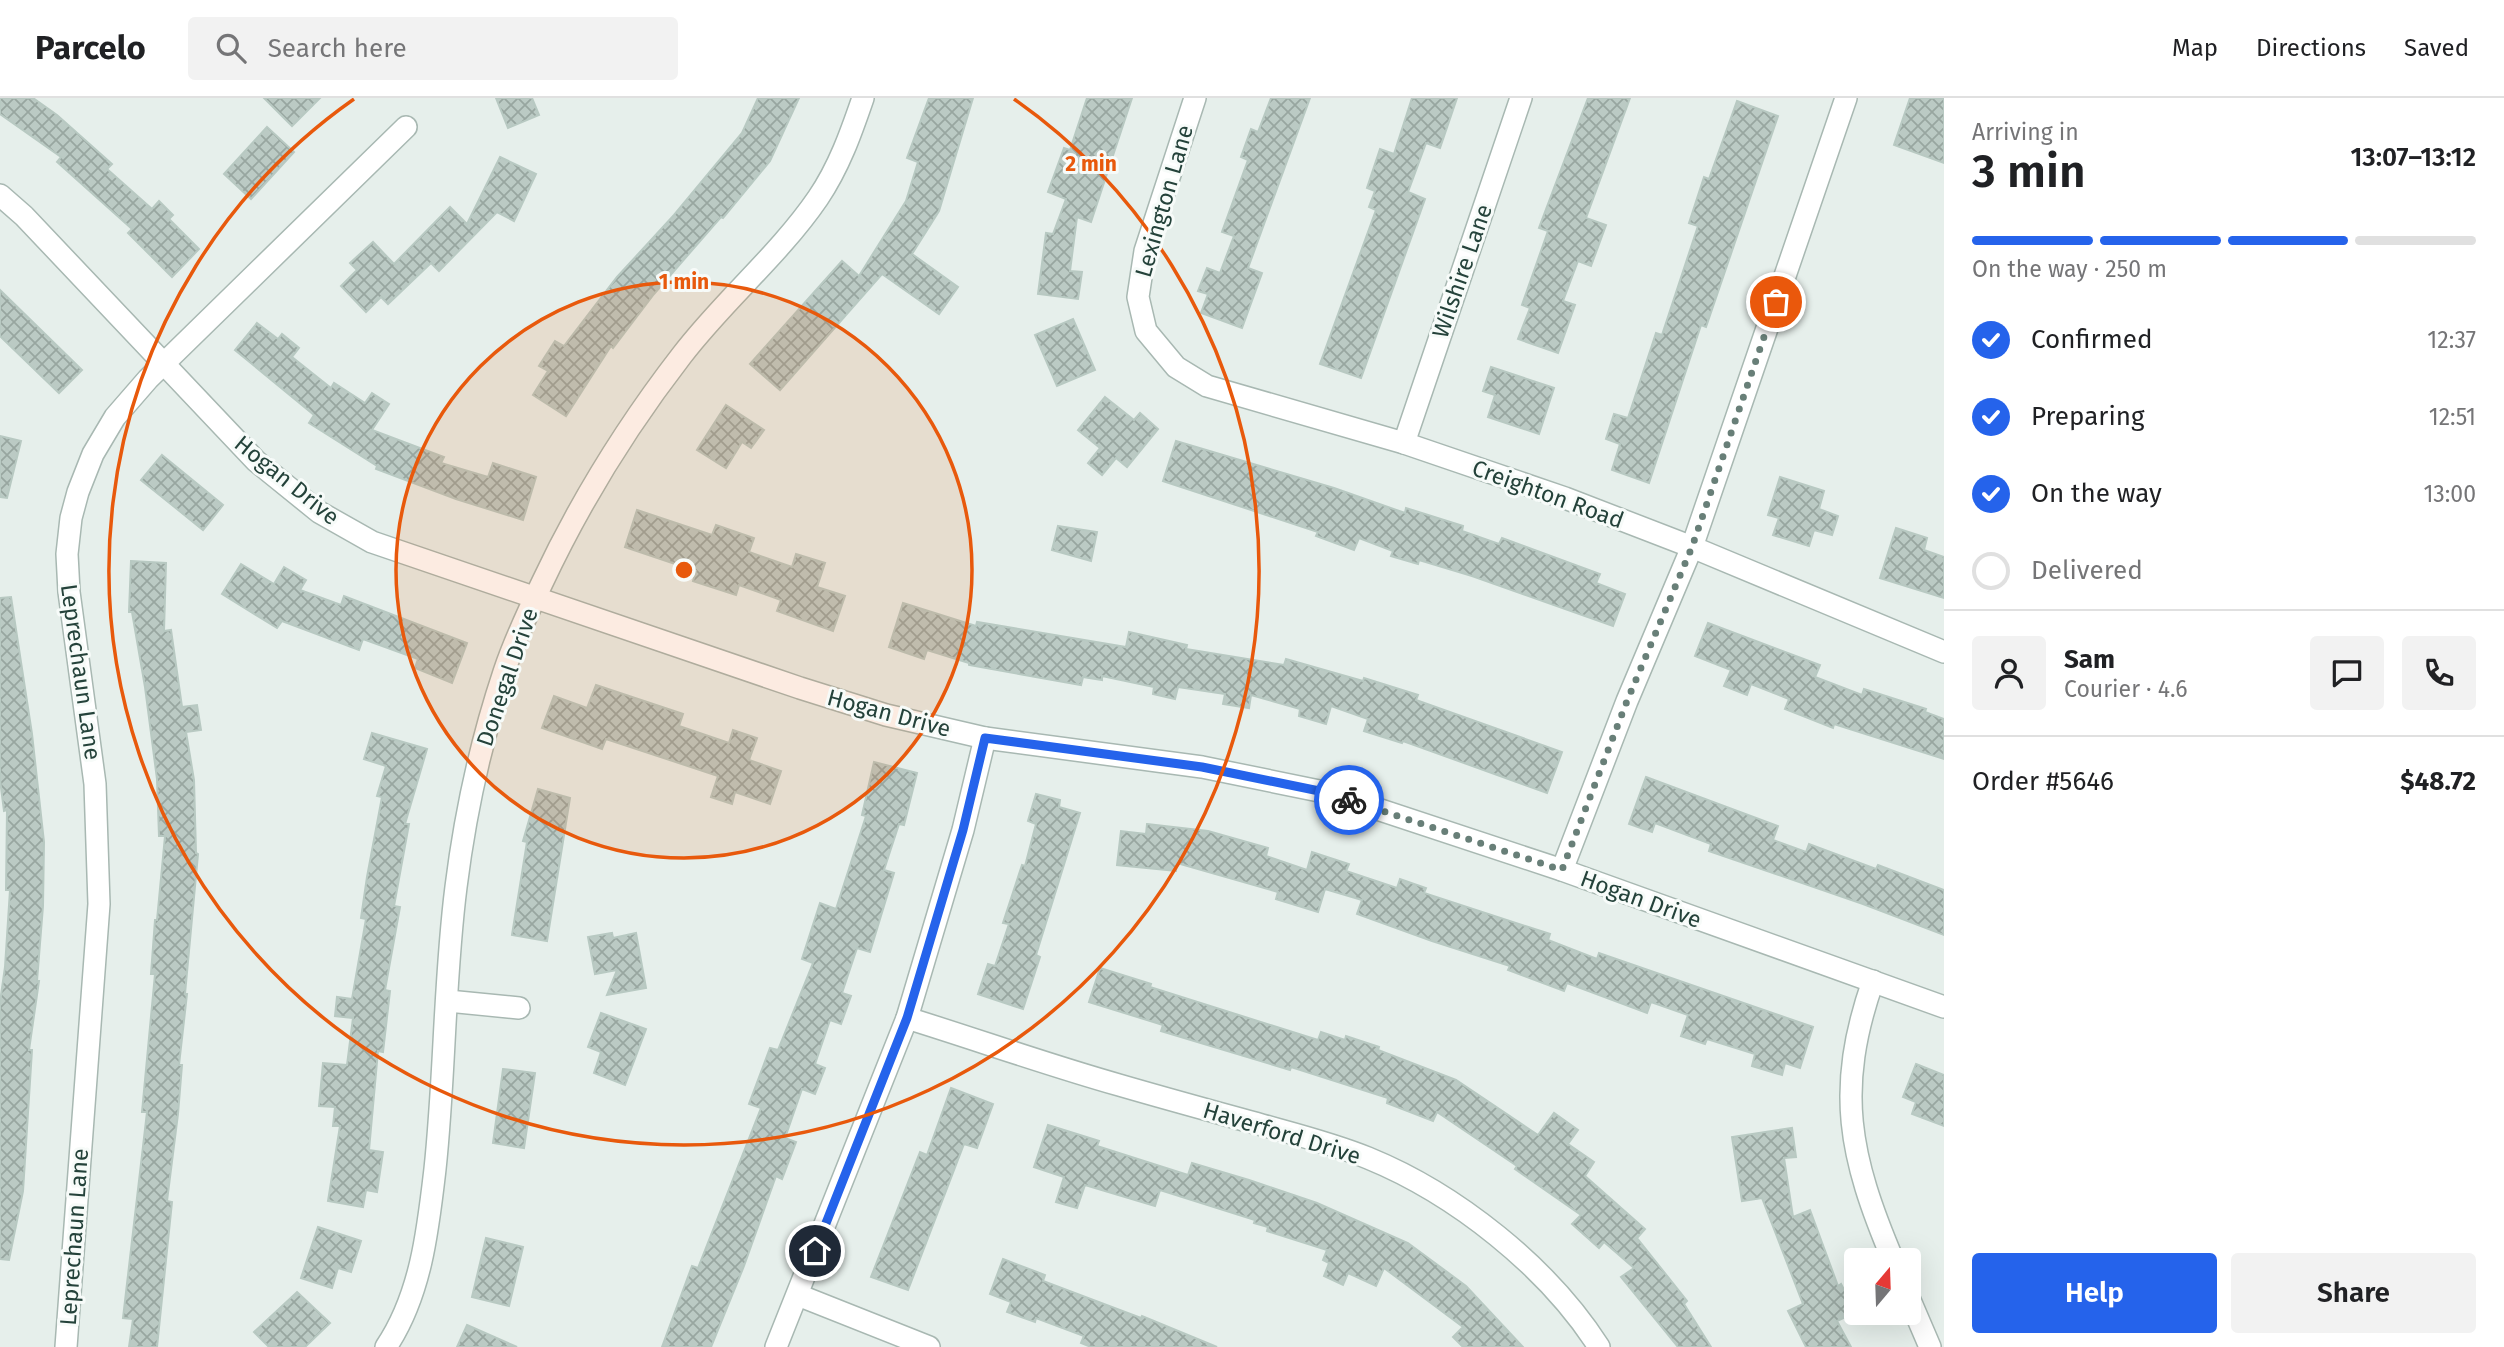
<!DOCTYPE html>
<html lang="en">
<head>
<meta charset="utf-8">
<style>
  :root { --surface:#fff; --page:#f2f2f2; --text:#202124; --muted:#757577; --line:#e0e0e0; --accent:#2563eb }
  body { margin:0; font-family:"Fira Sans",sans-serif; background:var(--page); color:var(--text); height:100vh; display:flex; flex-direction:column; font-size:26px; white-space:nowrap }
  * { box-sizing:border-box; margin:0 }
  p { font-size:23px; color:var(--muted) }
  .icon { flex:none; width:38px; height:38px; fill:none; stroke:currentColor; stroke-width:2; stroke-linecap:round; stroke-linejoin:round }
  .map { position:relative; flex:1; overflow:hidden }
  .sheet { display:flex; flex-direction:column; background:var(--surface); width:560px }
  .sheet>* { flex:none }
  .needle { width:46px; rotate:19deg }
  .buttons { position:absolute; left:1844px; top:1150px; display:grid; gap:14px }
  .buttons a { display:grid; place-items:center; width:77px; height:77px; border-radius:7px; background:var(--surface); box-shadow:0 7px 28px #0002; font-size:35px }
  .pin { position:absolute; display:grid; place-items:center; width:60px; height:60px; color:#fff; margin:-30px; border:4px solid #fff; border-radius:50%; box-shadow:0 2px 7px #0007 }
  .courier { position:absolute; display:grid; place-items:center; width:70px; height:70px; margin:-35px; border:5px solid #2563eb; border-radius:50%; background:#fff; color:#222; box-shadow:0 2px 9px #0007 }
  .headline em { font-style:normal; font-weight:600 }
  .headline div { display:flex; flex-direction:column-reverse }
  .headline { display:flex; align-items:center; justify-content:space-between; height:119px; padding:0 28px }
  h1 { font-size:46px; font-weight:600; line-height:52px }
  .bar { display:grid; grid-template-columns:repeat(4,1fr); gap:10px 7px; align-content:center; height:84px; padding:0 28px }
  .bar i { height:9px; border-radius:5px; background:var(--line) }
  .bar .selected { background:var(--accent) }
  .bar p { grid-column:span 4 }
  .line { display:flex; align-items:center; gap:18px; padding:0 28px; border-top:2px solid var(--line) }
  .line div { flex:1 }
  .round { display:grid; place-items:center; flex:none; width:74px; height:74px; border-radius:7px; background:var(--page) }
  ol { padding:0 28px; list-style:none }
  li { display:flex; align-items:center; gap:21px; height:77px }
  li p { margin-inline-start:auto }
  li .icon { padding:7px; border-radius:50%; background:var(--accent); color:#fff; stroke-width:4 }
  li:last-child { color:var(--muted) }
  li i { width:38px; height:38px; border:4px solid var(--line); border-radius:50% }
  .primary-button { display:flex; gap:14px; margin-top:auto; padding:14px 28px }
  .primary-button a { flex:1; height:80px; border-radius:7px; background:var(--accent); color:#fff; font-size:28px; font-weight:600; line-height:80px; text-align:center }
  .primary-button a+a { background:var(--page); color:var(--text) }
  header { display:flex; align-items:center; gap:42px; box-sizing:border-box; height:98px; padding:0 35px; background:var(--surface); border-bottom:2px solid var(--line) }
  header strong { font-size:33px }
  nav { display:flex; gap:38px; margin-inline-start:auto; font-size:24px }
  .search { width:490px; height:63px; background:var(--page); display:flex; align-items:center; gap:18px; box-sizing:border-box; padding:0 24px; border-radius:7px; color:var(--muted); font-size:26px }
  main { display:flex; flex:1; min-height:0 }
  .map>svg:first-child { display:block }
</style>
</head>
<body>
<header>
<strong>Parcelo</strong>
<div class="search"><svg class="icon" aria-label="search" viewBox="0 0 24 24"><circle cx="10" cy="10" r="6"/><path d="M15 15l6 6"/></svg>Search here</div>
<nav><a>Map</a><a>Directions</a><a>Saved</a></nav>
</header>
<main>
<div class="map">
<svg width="1944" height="1249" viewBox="0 0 1944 1249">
  <defs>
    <pattern id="building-cross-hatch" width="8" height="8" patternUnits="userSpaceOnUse" patternTransform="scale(1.75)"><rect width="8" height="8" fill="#bbcac4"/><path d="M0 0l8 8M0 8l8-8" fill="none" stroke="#98a6a0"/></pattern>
  </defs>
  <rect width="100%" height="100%" fill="#e6efeb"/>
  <!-- building -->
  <g fill="url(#building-cross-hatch)" stroke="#b8c9c2" stroke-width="2">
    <polygon points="0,0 33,0 57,17 112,66 107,71 152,111 159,103 173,117 169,121 199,151 172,179 128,135 132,131 57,64 61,59 0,16"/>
    <polygon points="264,0 320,0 292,28"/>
    <polygon points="496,0 532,0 539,17 508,30"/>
    <polygon points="758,0 799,0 770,63 723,120 721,119 654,196 613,250 611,248 566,318 533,297 548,273 539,268 555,243 564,248 617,179 674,117 742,35"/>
    <polygon points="929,0 973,0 939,113 912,156 958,189 939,216 882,176 780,292 750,266 842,163 859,178 906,103 918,64 907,60"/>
    <polygon points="1087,0 1132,0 1091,124 1077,119 1070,173 1082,174 1078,201 1038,196 1046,135 1053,136 1066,101 1048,94 1064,50 1070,52"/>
    <polygon points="1271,0 1310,0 1248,170 1262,175 1242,230 1201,215 1208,196 1198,193 1207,170 1220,175 1234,138 1222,134 1248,62 1241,59 1251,31 1258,34"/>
    <polygon points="1412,0 1457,0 1440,50 1426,45 1408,94 1425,101 1361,280 1320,266 1376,112 1369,109 1375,93 1367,90 1380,51 1394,56"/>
    <polygon points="1588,0 1630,0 1586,120 1606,127 1591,168 1578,163 1563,203 1575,207 1558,255 1518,241 1530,210 1522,207 1548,133 1539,130"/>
    <polygon points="1910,0 1944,0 1944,65 1894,47"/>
    <polygon points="1737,3 1778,18 1706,229 1701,227 1649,385 1612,372 1620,346 1606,341 1614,316 1628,320 1656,235 1662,237 1698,128 1689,125 1704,79 1709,81"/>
    <polygon points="267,29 294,54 251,101 224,76"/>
    <polygon points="500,59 536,76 514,123 497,114 439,173 431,165 388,206 381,199 366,214 341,188 357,172 350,165 373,144 394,166 450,109 467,126"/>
    <polygon points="0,192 82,272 59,295 0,238"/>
    <polygon points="1073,221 1095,272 1057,288 1035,237"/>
    <polygon points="257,225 278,241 282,236 299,250 292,259 331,290 334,285 365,305 372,295 389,306 372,332 444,359 441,365 488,379 493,365 536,379 523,422 456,401 376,371 377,368 309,325 314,317 235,252"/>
    <polygon points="1491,269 1554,290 1539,336 1488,319 1495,297 1483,293"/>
    <polygon points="1105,299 1134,322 1140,315 1158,331 1127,369 1116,360 1102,377 1088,365 1100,350 1078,332"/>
    <polygon points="726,307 764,332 751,350 742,344 726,370 697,352"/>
    <polygon points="0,338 21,343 7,400 0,399"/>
    <polygon points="1176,343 1334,390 1405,415 1406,410 1463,428 1462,433 1499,446 1502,440 1600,476 1596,485 1625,496 1613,528 1472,478 1419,462 1418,466 1391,458 1393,453 1359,440 1354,452 1316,438 1318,434 1163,383"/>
    <polygon points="162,357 223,407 203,432 141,382"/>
    <polygon points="1780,379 1824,393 1819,411 1838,418 1832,437 1814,432 1809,448 1773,437 1779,420 1768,417"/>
    <polygon points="637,412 712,437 716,427 754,440 749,454 792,469 796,456 825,465 817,489 845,498 833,533 777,513 781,502 739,487 736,497 693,483 696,473 625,449"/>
    <polygon points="1058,428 1097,434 1091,463 1052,452"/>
    <polygon points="1896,430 1927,440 1924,452 1944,459 1944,500 1880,480"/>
    <polygon points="131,463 166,465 164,533 171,532 182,609 197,607 201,632 186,634 194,682 196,755 198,756 185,896 187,896 179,967 182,967 178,1016 167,1103 172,1104 157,1249 129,1249 133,1221 123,1220 147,1014 142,1014 155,876 151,876 155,822 157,822 165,738 159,738 157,681 145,589 132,514 129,514"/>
    <polygon points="241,466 274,486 284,469 306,482 300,492 341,507 344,498 467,545 452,585 415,570 418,561 363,541 359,552 282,523 277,530 222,496"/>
    <polygon points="11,499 32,636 44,744 43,808 37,883 39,883 29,952 32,952 23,1093 9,1162 0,1161 0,904 5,869 10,792 6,792 7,712 4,713 0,682 0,500"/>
    <polygon points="903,505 976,528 977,524 1126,549 1129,534 1187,547 1186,551 1284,567 1286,561 1363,583 1364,580 1418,597 1416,602 1562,654 1547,695 1403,643 1402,645 1364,633 1368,621 1331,608 1326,626 1299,618 1300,611 1251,597 1249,610 1223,606 1225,596 1178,589 1175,601 1153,596 1154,589 1102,578 1102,582 1083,579 1081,587 969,567 969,565 927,552 924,561 889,549"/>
    <polygon points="1708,525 1820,567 1815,579 1862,597 1864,591 1926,611 1925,614 1944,621 1944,661 1834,626 1833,630 1785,611 1789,601 1751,586 1747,597 1724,588 1731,572 1695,558"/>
    <polygon points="596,587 683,616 679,628 729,645 733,632 757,640 749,662 781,673 770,706 735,694 732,706 711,699 718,678 606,641 602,651 542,630 554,598 587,610"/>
    <polygon points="372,635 427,651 405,726 409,726 394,808 400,809 385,892 390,893 383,954 378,953 369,1052 383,1054 377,1094 366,1092 363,1109 328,1103 340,1028 333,1028 335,1009 319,1008 323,965 347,967 353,920 335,918 337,899 352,901 366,821 361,820 367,779 382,699 377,698 386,668 364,661"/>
    <polygon points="874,664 917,675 904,727 899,726 884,772 894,775 870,854 857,850 842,895 851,898 841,926 830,922 815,966 825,970 815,996 802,991 785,1040 796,1044 782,1081 776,1078 744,1168 711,1249 662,1249 692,1168 698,1170 761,1010 749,1006 770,950 778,952 813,865 802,861 820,805 836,811 866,718 862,717"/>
    <polygon points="1646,679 1778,728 1773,742 1806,754 1809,746 1876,771 1878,767 1944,792 1944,837 1863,806 1709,753 1711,746 1655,725 1652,734 1629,726"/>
    <polygon points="538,691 570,700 547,843 512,837 527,744 523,743"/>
    <polygon points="1036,696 1060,702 1059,709 1080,715 1036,857 1040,859 1023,911 978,896 988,866 995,868 1009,826 1003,825 1022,767 1025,768 1036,726 1028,723"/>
    <polygon points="1147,726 1208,733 1268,750 1266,758 1307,772 1312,754 1349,766 1346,773 1397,790 1400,781 1426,790 1424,795 1550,836 1548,842 1597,861 1599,855 1813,929 1800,970 1785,965 1782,977 1752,968 1755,956 1707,941 1705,946 1681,938 1688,917 1651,904 1647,915 1567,885 1564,893 1508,872 1510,868 1432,843 1357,816 1362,802 1325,791 1318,814 1276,801 1278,794 1177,765 1176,773 1117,767 1121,733 1146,736"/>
    <polygon points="612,835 613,840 636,835 646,890 607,897 617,872 595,876 588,839"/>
    <polygon points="1100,870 1151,886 1150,889 1318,942 1321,934 1345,942 1346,938 1379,949 1378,952 1456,982 1538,1037 1554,1015 1578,1032 1568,1046 1594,1064 1585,1078 1645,1131 1637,1140 1687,1203 1684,1206 1711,1249 1678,1249 1621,1179 1634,1170 1604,1144 1599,1150 1572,1126 1581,1117 1515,1071 1517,1068 1437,1014 1433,1023 1387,1005 1388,1000 1291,969 1290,972 1161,933 1163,927 1089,904"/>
    <polygon points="601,915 646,931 625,987 594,975 601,954 588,949"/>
    <polygon points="1916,966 1944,977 1944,1028 1912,1016 1916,1004 1903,999"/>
    <polygon points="503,971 535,975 524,1050 493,1045"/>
    <polygon points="951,990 993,1006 977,1050 964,1046 908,1192 871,1179 920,1054 927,1057"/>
    <polygon points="1048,1027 1099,1043 1097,1048 1188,1077 1192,1065 1249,1082 1317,1105 1408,1145 1466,1188 1523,1249 1463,1249 1453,1239 1463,1229 1384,1170 1376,1188 1348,1175 1343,1187 1324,1178 1329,1165 1323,1162 1327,1152 1267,1133 1268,1129 1254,1125 1255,1122 1160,1092 1155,1108 1085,1087 1077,1110 1056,1104 1064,1079 1034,1069"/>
    <polygon points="1792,1030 1796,1059 1784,1060 1793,1119 1810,1112 1838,1188 1841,1186 1856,1214 1837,1223 1851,1249 1806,1249 1788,1213 1803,1206 1762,1100 1742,1103 1732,1039"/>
    <polygon points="318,1129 361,1143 351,1174 338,1170 332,1190 301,1180"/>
    <polygon points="486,1140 523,1149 509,1208 472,1199"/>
    <polygon points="1003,1161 1045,1177 1043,1183 1141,1220 1142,1218 1217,1249 1091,1249 1081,1245 1084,1238 1036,1220 1035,1224 1007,1214 1011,1204 990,1196"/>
    <polygon points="297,1194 330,1225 305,1249 269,1249 254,1234"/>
    <polygon points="467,1227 517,1249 457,1249"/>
  </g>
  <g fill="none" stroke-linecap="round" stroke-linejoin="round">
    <!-- minor casing -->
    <g stroke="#a8b8b2" stroke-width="24">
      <g id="minor">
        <polyline points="1195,0 1145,153 1138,199 1146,233 1176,269 1207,288 1404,345 1565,400 1692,449 1944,554"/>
        <polyline points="0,97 24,118 256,363 319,414 372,444 800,590 886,617 985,640 1202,669 1329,695 1562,772 1944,909"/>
        <polyline points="1404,345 1521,0"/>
        <polyline points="1562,772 1627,603 1692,449 1846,0"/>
        <path d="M1873,883C1835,992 1849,1058 1893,1162"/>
        <polyline points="448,903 519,910"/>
        <path d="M907,920C978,942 1048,967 1119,987C1167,1001 1215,1014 1262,1027C1298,1037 1334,1046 1368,1060C1456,1096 1548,1169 1599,1249"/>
        <polyline points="798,1197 929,1249"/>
        <polyline points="1909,1200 1930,1249"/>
        <polyline points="66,1249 99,806 95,686 69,494 67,456 71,420 78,394 93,356 115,319 148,281 406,29"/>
        <path d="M386,1249C421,1197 428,1132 435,1071C445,978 444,883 456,789C465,717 481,643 504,574C514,544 528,514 542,485C580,404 627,328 682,257C724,202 779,157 818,100C839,69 851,35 863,0"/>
        <polyline points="776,1249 907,920 963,732 985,640"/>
      </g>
    </g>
    <!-- minor -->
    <use href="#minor" stroke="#fff" stroke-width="21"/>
  </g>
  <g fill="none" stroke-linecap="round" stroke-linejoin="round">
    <!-- done -->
    <polyline stroke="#687f78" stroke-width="7" stroke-dasharray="0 12.6" points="1349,702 1562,772 1627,603 1692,449 1776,204"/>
    <!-- route -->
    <polyline stroke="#2563eb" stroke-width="9" points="815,1153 907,920 963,732 985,640 1202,669 1329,695 1349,702"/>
  </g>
  <!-- distance rings -->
  <circle cx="684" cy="472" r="288" fill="#e8590c" fill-opacity=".12"/>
  <g fill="none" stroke="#e8590c" stroke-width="3.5">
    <circle cx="684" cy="472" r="288"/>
    <path d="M1014 1A575 575 0 1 1 354 1"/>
  </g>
  <g text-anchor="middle" stroke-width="6" stroke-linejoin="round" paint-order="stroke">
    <!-- street labels -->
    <g font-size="23" fill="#24423a" stroke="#f7fbf9">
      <text transform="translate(1164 103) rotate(-74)" y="8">Lexington Lane</text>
      <text transform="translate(1462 173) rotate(-71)" y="8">Wilshire Lane</text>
      <text transform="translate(287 382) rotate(39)" y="8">Hogan Drive</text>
      <text transform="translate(1548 396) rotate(20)" y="8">Creighton Road</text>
      <text transform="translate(81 574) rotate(82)" y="8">Leprechaun Lane</text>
      <text transform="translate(507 579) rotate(-71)" y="8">Donegal Drive</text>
      <text transform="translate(889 615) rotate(15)" y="8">Hogan Drive</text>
      <text transform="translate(1641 801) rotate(20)" y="8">Hogan Drive</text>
      <text transform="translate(1282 1035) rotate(17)" y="8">Haverford Drive</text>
      <text transform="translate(74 1139) rotate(-86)" y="8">Leprechaun Lane</text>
    </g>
  </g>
  <circle cx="684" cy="472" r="10" fill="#e8590c" stroke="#f7fbf9" stroke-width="3.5"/>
  <g font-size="21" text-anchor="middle" font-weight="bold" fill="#e8590c" stroke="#f7fbf9" stroke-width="6" stroke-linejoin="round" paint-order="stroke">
    <text x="1091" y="73">2 min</text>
    <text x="684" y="191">1 min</text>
  </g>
</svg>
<div class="buttons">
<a><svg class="needle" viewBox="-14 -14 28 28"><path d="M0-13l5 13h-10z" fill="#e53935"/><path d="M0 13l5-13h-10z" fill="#757577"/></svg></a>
</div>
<div class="pin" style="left:1776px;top:204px;background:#ea580c"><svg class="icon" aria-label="bag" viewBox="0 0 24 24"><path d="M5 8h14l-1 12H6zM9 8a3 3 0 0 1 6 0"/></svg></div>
<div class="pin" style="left:815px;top:1153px;background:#1f2937"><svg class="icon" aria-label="home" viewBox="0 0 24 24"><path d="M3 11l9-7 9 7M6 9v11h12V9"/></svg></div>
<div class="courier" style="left:1349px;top:702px"><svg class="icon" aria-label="bike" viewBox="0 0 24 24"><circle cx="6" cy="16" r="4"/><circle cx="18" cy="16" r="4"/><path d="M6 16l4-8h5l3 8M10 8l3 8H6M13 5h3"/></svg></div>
</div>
<section class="sheet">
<div class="headline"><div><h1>3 min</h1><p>Arriving in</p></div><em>13:07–13:12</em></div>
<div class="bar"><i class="selected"></i><i class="selected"></i><i class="selected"></i><i></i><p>On the way · 250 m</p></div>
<ol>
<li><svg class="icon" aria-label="check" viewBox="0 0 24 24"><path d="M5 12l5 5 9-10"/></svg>Confirmed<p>12:37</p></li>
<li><svg class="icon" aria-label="check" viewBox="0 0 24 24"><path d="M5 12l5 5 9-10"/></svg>Preparing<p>12:51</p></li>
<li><svg class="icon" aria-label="check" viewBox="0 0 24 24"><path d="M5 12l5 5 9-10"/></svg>On the way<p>13:00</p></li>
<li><i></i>Delivered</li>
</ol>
<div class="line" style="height:126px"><a class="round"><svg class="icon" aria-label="person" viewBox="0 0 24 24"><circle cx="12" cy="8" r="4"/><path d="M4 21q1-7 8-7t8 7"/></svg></a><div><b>Sam</b><p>Courier · 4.6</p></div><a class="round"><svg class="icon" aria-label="chat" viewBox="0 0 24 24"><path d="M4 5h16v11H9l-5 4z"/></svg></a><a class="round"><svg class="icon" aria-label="phone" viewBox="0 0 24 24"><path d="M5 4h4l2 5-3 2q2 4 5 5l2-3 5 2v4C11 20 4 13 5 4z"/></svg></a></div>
<div class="line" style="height:91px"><div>Order #5646</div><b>$48.72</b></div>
<div class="primary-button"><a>Help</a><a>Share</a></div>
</section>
</main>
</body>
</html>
